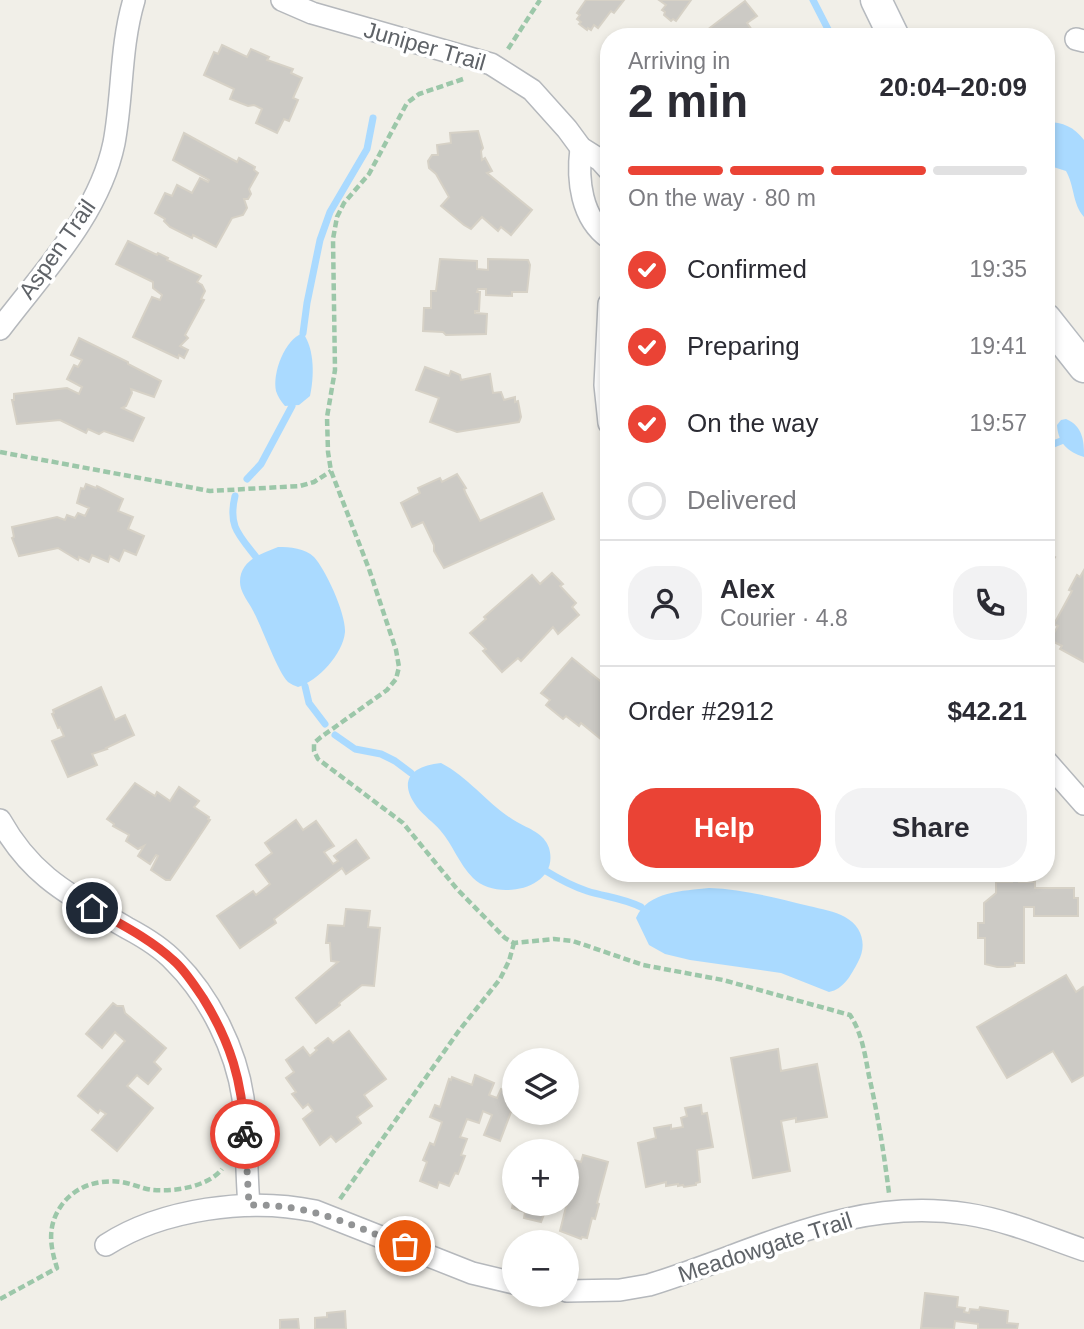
<!DOCTYPE html>
<html lang="en">
<head>
<meta charset="utf-8">
<style>
  :root { --surface:#fff; --page:#f2f2f3; --text:#2b2b33; --muted:#7c7c81; --line:#e1e1e2; --accent:#ea4335 }
  body { margin:0; font-family:Helvetica,sans-serif; background:var(--page); color:var(--text); height:100vh; display:flex; flex-direction:column; font-size:26px; white-space:nowrap }
  * { box-sizing:border-box; margin:0 }
  p { font-size:23px; color:var(--muted) }
  .icon { flex:none; width:38px; height:38px; fill:none; stroke:currentColor; stroke-width:2; stroke-linecap:round; stroke-linejoin:round }
  .map { position:relative; flex:1; overflow:hidden }
  .drawer { position:absolute; left:600px; top:28px; width:455px; height:854px; display:flex; flex-direction:column; background:var(--surface); border-radius:28px; box-shadow:0 4px 10px #0003 }
  .drawer>* { flex:none }
  .tools { position:absolute; left:502px; top:1048px; display:grid; gap:14px }
  .tools a { display:grid; place-items:center; width:77px; height:77px; border-radius:50%; background:var(--surface); box-shadow:0 4px 10px #0003; font-size:35px }
  .pin { position:absolute; display:grid; place-items:center; width:60px; height:60px; color:#fff; margin:-30px; border:4px solid #fff; border-radius:50%; box-shadow:0 2px 7px #0007 }
  .courier { position:absolute; display:grid; place-items:center; width:70px; height:70px; margin:-35px; border:5px solid #ea4335; border-radius:50%; background:#fff; color:#222; box-shadow:0 2px 9px #0007 }
  .overview em { font-style:normal; font-weight:700 }
  .overview div { display:flex; flex-direction:column-reverse }
  .overview { display:flex; align-items:center; justify-content:space-between; height:119px; padding:0 28px }
  h1 { font-size:46px; font-weight:700; line-height:52px }
  .bar { display:grid; grid-template-columns:repeat(4,1fr); gap:10px 7px; align-content:center; height:84px; padding:0 28px }
  .bar i { height:9px; border-radius:5px; background:var(--line) }
  .bar .active { background:var(--accent) }
  .bar p { grid-column:span 4 }
  .line { display:flex; align-items:center; gap:18px; padding:0 28px; border-top:2px solid var(--line) }
  .line div { flex:1 }
  .round { display:grid; place-items:center; flex:none; width:74px; height:74px; border-radius:28px; background:var(--page) }
  ol { padding:0 28px; list-style:none }
  li { display:flex; align-items:center; gap:21px; height:77px }
  li p { margin-inline-start:auto }
  li .icon { padding:7px; border-radius:50%; background:var(--accent); color:#fff; stroke-width:4 }
  li:last-child { color:var(--muted) }
  li i { width:38px; height:38px; border:4px solid var(--line); border-radius:50% }
  .cta { display:flex; gap:14px; margin-top:auto; padding:14px 28px }
  .cta a { flex:1; height:80px; border-radius:28px; background:var(--accent); color:#fff; font-size:28px; font-weight:700; line-height:80px; text-align:center }
  .cta a+a { background:var(--page); color:var(--text) }
  .map>svg:first-child { display:block }
</style>
</head>
<body>
<div class="map">
<svg width="1084" height="1329" viewBox="0 0 1084 1329">
  <rect width="100%" height="100%" fill="#f1efe8"/>
  <!-- water -->
  <g fill="#aadaff">
    <path d="M1047,122C1063,122 1074,127 1084,140V217C1072,203 1075,187 1066,171L1047,165Z"/>
    <path d="M303,333C315,350 314,377 310,396L299,405L285,406C281,401 278,397 276,391C272,373 285,339 303,333Z"/>
    <path d="M1066,419C1083,426 1084,441 1084,457C1068,452 1058,443 1057,425L1061,420Z"/>
    <path d="M278,547C290,547 305,548 314,557C326,570 346,614 345,632C343,654 318,681 298,687C295,686 291,684 288,682C276,669 262,626 251,607C247,600 240,591 240,582C240,560 261,554 278,547Z"/>
    <path d="M441,763C470,778 489,806 517,822C529,829 544,833 549,848C561,889 496,902 473,878C459,864 453,845 440,830C433,822 424,816 417,807C397,780 412,766 441,763Z"/>
    <path d="M709,888C743,889 776,898 809,906C821,909 835,911 845,917C863,927 867,946 858,962C851,975 844,989 829,992L781,973L690,960L665,954L649,945L636,918C648,891 683,891 709,888Z"/>
  </g>
  <g fill="none" stroke-linecap="round" stroke-linejoin="round">
    <!-- stream -->
    <g stroke="#aadaff" stroke-width="7">
      <polyline points="813,0 832,37"/>
      <polyline points="303,333 307,303 320,240 330,212 367,149 373,118"/>
      <polyline points="1046,447 1061,441"/>
      <polyline points="247,479 261,464 292,406"/>
      <path d="M235,496C228,526 238,534 256,557"/>
      <polyline points="305,686 309,703 325,724"/>
      <polyline points="335,735 355,749 381,754 395,761 411,773"/>
      <path d="M546,871C559,879 572,886 587,891C606,897 623,898 641,907"/>
    </g>
  </g>
  <!-- building -->
  <g fill="#cccac5" stroke="#d6d1c6" stroke-width="2">
    <polygon points="586,0 624,0 614,13 611,11 598,28 594,25 591,30 588,28 587,30 579,24 581,22 577,19 580,15 577,13"/>
    <polygon points="659,0 691,0 676,21 673,19 671,21 664,15 665,12 662,10 666,5"/>
    <polygon points="745,1 757,16 747,23 757,37 698,37"/>
    <polygon points="222,45 247,57 251,49 269,57 267,60 293,69 291,73 302,78 293,98 298,100 289,121 284,119 277,133 256,123 262,109 254,105 248,106 230,99 234,89 204,75 214,52 218,54"/>
    <polygon points="478,131 483,148 481,151 482,160 485,158 492,171 487,173 532,210 511,235 501,227 498,231 482,217 471,229 464,225 441,206 449,197 436,174 429,168 428,161 432,155 438,155 437,145 451,143 450,133"/>
    <polygon points="184,133 237,162 239,158 255,167 254,170 258,173 249,189 251,194 248,199 244,199 247,208 243,215 232,218 216,247 193,235 192,238 170,227 164,221 165,219 155,213 165,193 172,196 177,185 192,193 200,178 208,182 209,180 173,160"/>
    <polygon points="128,241 157,255 158,253 168,258 167,260 201,276 197,282 202,285 205,291 201,299 204,300 185,335 188,338 180,346 188,350 184,358 179,355 178,358 133,337 152,297 160,300 162,295 153,288 153,282 116,264"/>
    <polygon points="440,259 477,261 477,269 488,270 488,259 528,260 530,265 527,292 512,292 512,296 486,295 486,289 478,289 477,292 480,292 479,311 475,311 475,313 487,314 486,334 446,335 443,332 423,331 424,308 431,308 431,291 436,291"/>
    <polygon points="79,338 128,362 128,364 161,381 154,397 131,389 132,393 126,406 122,408 144,418 133,441 104,431 99,434 88,429 86,433 60,420 17,424 12,400 14,400 14,394 67,388 79,394 82,387 67,379 74,365 78,367 82,360 71,355"/>
    <polygon points="425,367 449,376 451,371 460,375 461,380 490,374 493,393 501,392 504,400 515,397 515,402 518,401 521,417 519,422 457,432 430,422 439,398 416,390"/>
    <polygon points="457,474 466,488 464,489 466,494 480,521 542,493 554,519 444,568 434,551 434,545 423,522 412,527 401,503 420,493 418,488 440,478 442,482"/>
    <polygon points="86,484 96,488 97,486 123,499 118,511 133,517 128,529 144,536 136,555 124,550 119,561 110,556 108,562 92,555 89,562 79,557 78,560 58,548 19,556 12,538 14,537 12,527 57,517 65,520 67,515 75,518 78,513 85,516 89,508 77,503 81,488 84,489"/>
    <polygon points="1046,552 1055,557 1046,572"/>
    <polygon points="1084,570 1084,662 1060,649 1062,646 1050,640 1058,626 1054,624 1072,591 1069,590 1077,575 1080,577"/>
    <polygon points="552,573 563,584 560,586 576,603 572,607 579,615 558,634 553,627 521,661 518,658 502,672 483,651 486,649 470,633 486,619 484,617 532,575 540,584"/>
    <polygon points="572,658 604,684 609,678 608,745 581,723 579,726 566,716 563,719 546,705 550,700 541,693"/>
    <polygon points="101,687 115,720 125,715 134,735 106,748 107,749 92,754 97,765 68,777 52,741 64,736 60,727 58,728 52,714 54,713 53,710"/>
    <polygon points="135,783 155,796 157,792 170,801 179,787 199,801 194,807 209,817 208,819 210,820 170,880 166,880 151,870 158,856 156,855 150,864 138,856 144,846 138,849 126,841 129,835 113,826 114,824 107,819"/>
    <polygon points="296,820 303,830 316,821 334,846 324,852 333,864 338,861 334,856 356,840 369,858 346,874 342,868 274,919 276,923 240,948 217,916 253,891 256,895 270,884 256,865 272,853 265,843"/>
    <polygon points="1012,877 1019,877 1019,882 1035,882 1035,888 1074,888 1074,898 1078,898 1078,916 1034,916 1034,907 1024,907 1024,963 1015,963 1015,966 1009,967 997,967 985,964 985,938 978,938 978,923 984,923 984,903 996,893 996,882 1012,882"/>
    <polygon points="346,909 370,911 368,927 380,928 374,986 362,985 339,1003 340,1005 316,1023 296,998 338,962 331,961 330,943 326,943 328,925 344,926"/>
    <polygon points="1066,975 1076,992 1083,987 1084,990 1084,1075 1072,1082 1053,1051 1007,1078 977,1027"/>
    <polygon points="113,1003 117,1006 123,1006 125,1013 166,1048 154,1062 161,1069 148,1084 137,1075 127,1086 153,1108 117,1151 92,1130 106,1114 100,1110 98,1113 78,1096 125,1041 115,1032 102,1048 86,1034"/>
    <polygon points="349,1031 386,1079 364,1095 372,1106 357,1117 361,1123 336,1142 331,1136 320,1145 303,1119 313,1111 308,1104 303,1108 292,1094 296,1092 286,1078 294,1072 286,1060 303,1047 310,1056 317,1050 315,1048 328,1038 333,1043"/>
    <polygon points="778,1049 781,1071 817,1064 827,1117 796,1122 796,1118 781,1121 790,1171 753,1178 731,1058"/>
    <polygon points="475,1075 494,1083 489,1095 497,1098 501,1089 514,1094 514,1104 500,1141 484,1135 492,1115 483,1111 479,1123 467,1119 460,1137 467,1139 461,1155 465,1156 458,1174 455,1173 449,1186 439,1182 437,1188 420,1181 427,1162 423,1160 430,1143 434,1145 442,1122 430,1117 435,1105 440,1107 449,1079 451,1080 452,1077 472,1085"/>
    <polygon points="701,1105 702,1114 707,1113 713,1147 697,1150 700,1182 696,1183 696,1185 684,1187 683,1185 678,1186 678,1184 666,1186 666,1182 646,1187 638,1143 656,1138 654,1128 671,1125 671,1129 683,1127 681,1118 687,1116 685,1108"/>
    <polygon points="543,1144 561,1149 560,1152 527,1152 528,1148 541,1151"/>
    <polygon points="583,1155 608,1162 597,1203 599,1204 595,1219 592,1218 587,1238 582,1237 581,1239 560,1231 568,1199 567,1158 581,1162"/>
    <polygon points="514,1198 514,1204 548,1204 541,1222 524,1218 525,1212 512,1208"/>
    <polygon points="925,1293 958,1297 957,1307 965,1308 964,1312 969,1313 970,1309 979,1310 980,1307 1008,1311 1007,1323 1018,1324 1017,1329 978,1329 978,1324 955,1321 954,1329 921,1328"/>
    <polygon points="345,1311 346,1329 315,1329 315,1318 327,1317 327,1313"/>
    <polygon points="298,1319 299,1329 280,1329 280,1320"/>
  </g>
  <g fill="none" stroke-linecap="round" stroke-linejoin="round">
    <!-- street casing -->
    <g stroke="#b5b8bc" stroke-width="24">
      <g id="street">
        <polyline points="282,0 312,13 491,64 532,90 567,129 581,148 600,160 609,170"/>
        <polyline points="1076,39 1084,41"/>
        <path d="M581,148C577,180 581,218 609,238"/>
        <polyline points="609,304 605,385 609,423"/>
        <path d="M0,329C43,272 99,215 114,143C123,95 120,47 134,0"/>
        <polyline points="1046,761 1084,804"/>
        <path d="M0,820C33,879 71,895 127,928C144,937 162,948 175,962C210,997 236,1050 243,1098C247,1133 246,1170 249,1205"/>
        <path d="M106,1245C162,1209 249,1197 315,1211L472,1273L514,1283"/>
        <path d="M567,1291L620,1290L649,1285C757,1252 850,1196 967,1214C1007,1220 1046,1237 1084,1250"/>
      </g>
    </g>
    <!-- secondary casing -->
    <g stroke="#b6babf" stroke-width="33">
      <g id="secondary">
        <polyline points="876,0 894,37"/>
        <polyline points="1046,319 1084,367"/>
      </g>
    </g>
    <!-- path -->
    <g stroke="#9cc7a9" stroke-width="4.5" stroke-dasharray="7 3.5" stroke-linecap="butt">
      <polyline points="508,49 540,0"/>
      <path d="M463,79L419,94L407,103L369,174L344,203L337,217L333,239L335,370L327,417L328,452L331,471L369,569L396,650L399,667L396,679L387,690L321,737L314,743V751L318,759L403,823L457,889L505,938L514,943L554,939L573,941L643,965L723,980L850,1015C862,1033 865,1055 869,1076C878,1115 884,1154 889,1193"/>
      <polyline points="0,452 210,491 300,486 314,482 331,471"/>
      <polyline points="340,1199 458,1032 500,979 509,961 514,943"/>
      <path d="M0,1299L57,1268C50,1246 47,1226 61,1206C75,1186 98,1179 122,1182C133,1184 143,1189 153,1190C176,1192 209,1186 222,1169"/>
    </g>
    <!-- street -->
    <use href="#street" stroke="#fff" stroke-width="21"/>
    <!-- secondary -->
    <use href="#secondary" stroke="#fff" stroke-width="30"/>
  </g>
  <g fill="none" stroke-linecap="round" stroke-linejoin="round">
    <!-- done -->
    <path stroke="#929495" stroke-width="7" stroke-dasharray="0 12.6" d="M245,1134L249,1205C311,1204 349,1224 405,1246"/>
    <!-- route -->
    <path stroke="#ea4335" stroke-width="9" d="M92,908C120,924 149,938 173,960C185,970 194,985 203,998C231,1043 242,1081 245,1134"/>
  </g>
  <g text-anchor="middle" stroke-width="7" stroke-linejoin="round" paint-order="stroke">
    <!-- street labels -->
    <g font-size="23" fill="#5f6368" stroke="#fff">
      <text transform="translate(425 46) rotate(16)" y="8">Juniper Trail</text>
      <text transform="translate(57 249) rotate(-55)" y="8">Aspen Trail</text>
      <text transform="translate(765 1247) rotate(-18)" y="8">Meadowgate Trail</text>
    </g>
  </g>
</svg>
<div class="tools">
<a><svg class="icon" aria-label="layers" viewBox="0 0 24 24"><path d="M12 4l9 5-9 5-9-5zM3 14l9 5 9-5"/></svg></a>
<a>+</a>
<a>−</a>
</div>
<div class="pin" style="left:405px;top:1246px;background:#ea580c"><svg class="icon" aria-label="bag" viewBox="0 0 24 24"><path d="M5 8h14l-1 12H6zM9 8a3 3 0 0 1 6 0"/></svg></div>
<div class="pin" style="left:92px;top:908px;background:#1f2937"><svg class="icon" aria-label="home" viewBox="0 0 24 24"><path d="M3 11l9-7 9 7M6 9v11h12V9"/></svg></div>
<div class="courier" style="left:245px;top:1134px"><svg class="icon" aria-label="bike" viewBox="0 0 24 24"><circle cx="6" cy="16" r="4"/><circle cx="18" cy="16" r="4"/><path d="M6 16l4-8h5l3 8M10 8l3 8H6M13 5h3"/></svg></div>
<section class="drawer">
<div class="overview"><div><h1>2 min</h1><p>Arriving in</p></div><em>20:04–20:09</em></div>
<div class="bar"><i class="active"></i><i class="active"></i><i class="active"></i><i></i><p>On the way · 80 m</p></div>
<ol>
<li><svg class="icon" aria-label="check" viewBox="0 0 24 24"><path d="M5 12l5 5 9-10"/></svg>Confirmed<p>19:35</p></li>
<li><svg class="icon" aria-label="check" viewBox="0 0 24 24"><path d="M5 12l5 5 9-10"/></svg>Preparing<p>19:41</p></li>
<li><svg class="icon" aria-label="check" viewBox="0 0 24 24"><path d="M5 12l5 5 9-10"/></svg>On the way<p>19:57</p></li>
<li><i></i>Delivered</li>
</ol>
<div class="line" style="height:126px"><a class="round"><svg class="icon" aria-label="person" viewBox="0 0 24 24"><circle cx="12" cy="8" r="4"/><path d="M4 21q1-7 8-7t8 7"/></svg></a><div><b>Alex</b><p>Courier · 4.8</p></div><a class="round"><svg class="icon" aria-label="phone" viewBox="0 0 24 24"><path d="M5 4h4l2 5-3 2q2 4 5 5l2-3 5 2v4C11 20 4 13 5 4z"/></svg></a></div>
<div class="line" style="height:91px"><div>Order #2912</div><b>$42.21</b></div>
<div class="cta"><a>Help</a><a>Share</a></div>
</section>
</div>
</body>
</html>
